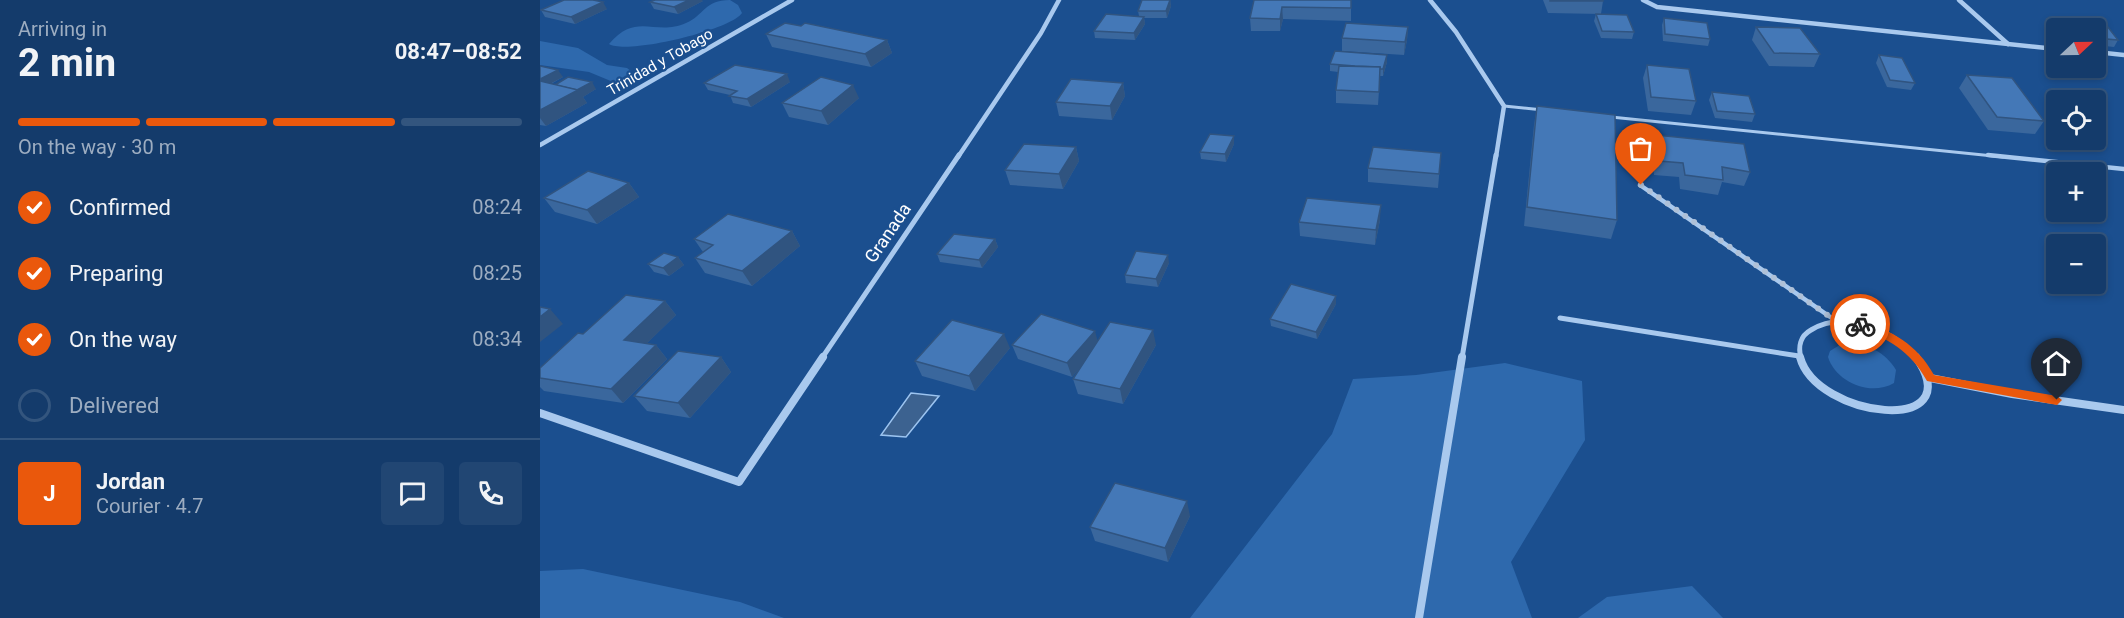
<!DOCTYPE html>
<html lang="en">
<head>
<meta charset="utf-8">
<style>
  :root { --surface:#143b6b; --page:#214673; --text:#f1f3f6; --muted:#9dadc1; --line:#33557e; --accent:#ea580c }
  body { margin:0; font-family:Roboto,sans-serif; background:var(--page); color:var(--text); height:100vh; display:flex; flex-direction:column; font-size:22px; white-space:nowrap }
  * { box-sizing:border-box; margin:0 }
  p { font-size:20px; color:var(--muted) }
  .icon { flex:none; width:33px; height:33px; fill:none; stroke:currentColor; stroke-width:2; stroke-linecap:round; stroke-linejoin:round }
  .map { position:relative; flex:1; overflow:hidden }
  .sheet { display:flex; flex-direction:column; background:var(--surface); width:540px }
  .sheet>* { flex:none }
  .needle { width:39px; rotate:68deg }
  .tools { position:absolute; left:1506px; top:18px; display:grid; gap:12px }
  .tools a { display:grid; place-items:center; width:60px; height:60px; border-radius:6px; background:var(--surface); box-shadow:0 3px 9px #0003,0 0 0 2px var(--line); font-size:30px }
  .pin { position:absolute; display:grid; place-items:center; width:51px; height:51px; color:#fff; margin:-62px -26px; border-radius:50% 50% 50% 0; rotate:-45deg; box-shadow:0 0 6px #0007 }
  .pin .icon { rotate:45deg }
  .courier { position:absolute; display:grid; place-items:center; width:60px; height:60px; margin:-30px; border:4px solid #ea580c; border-radius:50%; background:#fff; color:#222; box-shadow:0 2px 8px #0007 }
  .head em { font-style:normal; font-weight:700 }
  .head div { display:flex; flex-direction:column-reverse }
  .head { display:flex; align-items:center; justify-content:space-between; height:102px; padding:0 18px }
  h1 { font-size:39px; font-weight:700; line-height:45px }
  .bar { display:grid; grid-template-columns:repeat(4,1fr); gap:9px 6px; align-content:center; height:72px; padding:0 18px }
  .bar i { height:8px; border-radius:4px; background:var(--line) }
  .bar .on { background:var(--accent) }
  .bar p { grid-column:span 4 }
  .line { display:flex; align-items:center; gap:15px; padding:0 18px; border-top:2px solid var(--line) }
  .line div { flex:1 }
  .round { display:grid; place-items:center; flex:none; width:63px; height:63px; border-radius:6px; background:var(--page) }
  ol { padding:0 18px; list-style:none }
  li { display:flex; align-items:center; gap:18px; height:66px }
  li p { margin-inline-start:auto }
  li .icon { padding:6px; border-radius:50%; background:var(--accent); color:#fff; stroke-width:4 }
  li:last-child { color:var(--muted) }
  li i { width:33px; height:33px; border:3px solid var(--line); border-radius:50% }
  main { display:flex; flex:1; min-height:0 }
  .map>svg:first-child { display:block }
</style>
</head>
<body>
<main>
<section class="sheet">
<div class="head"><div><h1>2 min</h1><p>Arriving in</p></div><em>08:47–08:52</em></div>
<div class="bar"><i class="on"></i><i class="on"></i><i class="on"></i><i></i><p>On the way · 30 m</p></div>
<ol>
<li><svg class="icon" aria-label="check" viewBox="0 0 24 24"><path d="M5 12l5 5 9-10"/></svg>Confirmed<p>08:24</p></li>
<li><svg class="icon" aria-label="check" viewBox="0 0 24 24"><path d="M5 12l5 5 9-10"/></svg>Preparing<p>08:25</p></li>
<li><svg class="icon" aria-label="check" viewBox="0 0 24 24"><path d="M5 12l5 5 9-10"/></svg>On the way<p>08:34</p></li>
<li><i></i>Delivered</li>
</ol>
<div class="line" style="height:108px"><b class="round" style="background:var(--accent);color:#fff">J</b><div><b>Jordan</b><p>Courier · 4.7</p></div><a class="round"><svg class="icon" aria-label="chat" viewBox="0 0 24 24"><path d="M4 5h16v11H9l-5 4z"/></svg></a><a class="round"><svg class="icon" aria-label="phone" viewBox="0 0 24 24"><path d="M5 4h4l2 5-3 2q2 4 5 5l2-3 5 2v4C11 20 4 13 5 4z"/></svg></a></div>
</section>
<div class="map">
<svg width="1584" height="618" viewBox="0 0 1584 618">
  <rect width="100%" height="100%" fill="#1b4f8f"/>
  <!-- green -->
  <g fill="#2e69ad">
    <path d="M190,0L198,5L202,13C191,30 87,55 69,44C97,11 115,37 146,23C165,15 164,0 190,0Z"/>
    <polygon points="0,41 38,48 67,65 87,68 97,76 91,83 78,84 49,72 0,65"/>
    <path d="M1303,343C1324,342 1345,351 1356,370L1354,383C1330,397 1296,382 1288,357L1290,351Z"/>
    <polygon points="965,363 1042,381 1045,440 971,562 992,618 650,618 792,434 813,379 876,375"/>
    <polygon points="43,569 200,602 244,618 0,618 0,571"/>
    <polygon points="1152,586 1183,618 1038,618 1067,597"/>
  </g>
  <!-- water -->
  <polygon fill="#3c6290" stroke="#9cc4f0" stroke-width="1.5" points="371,393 399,396 366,437 341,435"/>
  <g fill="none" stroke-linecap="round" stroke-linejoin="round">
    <!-- lane-far1 -->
    <g stroke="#a9c9ee" stroke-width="3">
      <polyline points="964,106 1003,110"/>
      <polyline points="1071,117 1463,157"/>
    </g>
    <!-- lane -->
    <g stroke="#a9c9ee" stroke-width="4.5">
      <polyline points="1448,155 1584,169"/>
      <polyline points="1100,185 1296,321"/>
    </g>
    <!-- street-far2 -->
    <g stroke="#a9c9ee" stroke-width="4.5">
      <polyline points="890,0 916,32 964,106 956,157"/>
      <polyline points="1103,0 1117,7 1516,49"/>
      <polyline points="1419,0 1468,44"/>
      <polyline points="1556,52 1584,55"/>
      <polyline points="0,145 252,0"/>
      <polyline points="418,157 501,33 519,0"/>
    </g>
    <!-- street-far1 -->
    <g stroke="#a9c9ee" stroke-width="5">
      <polyline points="1020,318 1259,356"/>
      <polyline points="282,358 419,155"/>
      <polyline points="922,358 956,155"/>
      <path d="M1261,358C1258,347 1260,336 1271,330C1305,309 1353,331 1377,358"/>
    </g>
    <!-- street -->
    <g stroke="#a9c9ee" stroke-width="8">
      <path d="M1260,357C1276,418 1431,437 1376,357"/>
      <polyline points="1390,378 1472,394 1584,410"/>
      <polyline points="0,413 199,482 283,357"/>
      <polyline points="879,618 922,357"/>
    </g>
  </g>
  <!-- wall -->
  <g fill="#3a679d">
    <polygon points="630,0 631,6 627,18 604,18 605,24 595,40 555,38 554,31 599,16 598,11"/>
    <polygon points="714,0 811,0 811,21 743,19 740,31 711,31 710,18"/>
    <polygon points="1003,0 1063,0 1063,1 1061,14 1008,13"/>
    <polygon points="163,1 138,14 114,9 110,2"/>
    <polygon points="67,9 35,24 5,17 1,10"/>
    <polygon points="1056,14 1094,32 1092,39 1061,38 1054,21"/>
    <polygon points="1124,18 1170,39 1168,46 1123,41 1122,25"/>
    <polygon points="1531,18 1564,22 1578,40 1574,47 1556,45 1556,28 1530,28 1527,25"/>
    <polygon points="261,26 347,40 352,53 331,67 232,47 226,34"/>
    <polygon points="868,27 867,40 864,55 802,51 802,38"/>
    <polygon points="1216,27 1280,54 1274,67 1229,66 1212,40"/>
    <polygon points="847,55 847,62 843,76 840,76 838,105 796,103 796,90 798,72 790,71 790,64"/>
    <polygon points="1339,55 1375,83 1371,90 1347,87 1336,63"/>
    <polygon points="1107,65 1156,101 1151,115 1108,111 1103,78"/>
    <polygon points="0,66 23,77 11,84 56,89 43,97 47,103 6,126 0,125"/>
    <polygon points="1427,75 1504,121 1495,134 1448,130 1419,88"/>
    <polygon points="250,82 211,107 193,103 190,95 168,90 164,83"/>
    <polygon points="583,83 585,96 572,120 519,116 516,102"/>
    <polygon points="1172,92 1215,114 1212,122 1175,118 1169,100"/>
    <polygon points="319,98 288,125 249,117 242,103"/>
    <polygon points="997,106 1077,220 1071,239 984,226 994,125"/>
    <polygon points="1116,135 1210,172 1204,186 1182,182 1178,195 1140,189 1139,177 1114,175 1112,149"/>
    <polygon points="694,144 686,162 661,159 660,152"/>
    <polygon points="536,147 539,161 523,189 470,185 465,170"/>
    <polygon points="901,153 898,188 828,182 828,168"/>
    <polygon points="89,183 99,197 57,224 15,212 4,198"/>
    <polygon points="840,220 835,245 760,236 759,222"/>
    <polygon points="252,231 260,246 212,286 165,273 155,258 163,252 154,239"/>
    <polygon points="455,239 458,247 442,268 400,262 397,254"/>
    <polygon points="138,257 144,265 129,276 114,272 108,264"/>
    <polygon points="629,263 618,287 586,283 585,275"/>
    <polygon points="125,301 136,315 107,343 116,345 127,359 83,403 4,391 0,387 0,368 43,334"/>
    <polygon points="796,304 777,339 731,326 730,319"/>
    <polygon points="557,341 616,345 583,404 538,394 533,379 541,366 532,377 478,359 472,345"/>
    <polygon points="470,348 435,391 382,376 375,361"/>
    <polygon points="181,357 191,372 150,418 107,411 94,396"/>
    <polygon points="650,516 628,562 555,541 550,527"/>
  </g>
  <!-- shaded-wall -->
  <g fill="#305480">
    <polygon points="149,0 162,0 163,1 138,14 134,7"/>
    <polygon points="630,0 631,6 627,18 626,11"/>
    <polygon points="63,2 67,9 35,24 31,17"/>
    <polygon points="742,7 743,19 740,31 740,19"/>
    <polygon points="604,17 605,24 595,40 594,33"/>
    <polygon points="868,27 867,40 864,55 865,42"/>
    <polygon points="347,40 352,53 331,67 325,54"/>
    <polygon points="847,55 847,62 843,76 843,69"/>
    <polygon points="18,70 23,77 0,89 0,79"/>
    <polygon points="247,74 250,82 211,107 207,99"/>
    <polygon points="52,82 56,89 43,97 47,103 6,126 0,118 0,110"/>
    <polygon points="583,83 585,96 572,120 570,106"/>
    <polygon points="313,85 319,98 288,125 281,111"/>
    <polygon points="694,136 694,144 686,162 685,154"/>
    <polygon points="536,147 539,161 523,189 519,174"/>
    <polygon points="89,183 99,197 57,224 47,210"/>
    <polygon points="841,205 840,220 835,245 836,230"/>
    <polygon points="252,231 260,246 212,286 202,271"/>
    <polygon points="455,239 458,247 442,268 439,260"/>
    <polygon points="628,255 629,263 618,287 616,279"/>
    <polygon points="138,257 144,265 129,276 123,268"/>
    <polygon points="796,296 796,304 777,339 776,332"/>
    <polygon points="125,301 136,315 95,355 84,340"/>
    <polygon points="10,309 23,324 0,342 0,317"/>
    <polygon points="613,330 616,345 583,404 580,389"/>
    <polygon points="555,331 559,346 532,377 527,363"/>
    <polygon points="464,334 470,348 435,391 429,376"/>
    <polygon points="116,345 127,359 83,403 71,389"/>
    <polygon points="181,357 191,372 150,418 138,403"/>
    <polygon points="647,501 650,516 628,562 625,548"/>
  </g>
  <!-- building -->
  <g fill="#4478b7" stroke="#305480" stroke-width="1.5">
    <polygon points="24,0 53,0 63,2 31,17 1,10"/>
    <polygon points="115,0 149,0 134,7 110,2"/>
    <polygon points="602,0 630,0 626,11 598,11"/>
    <polygon points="714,0 811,0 811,8 742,7 740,19 710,18"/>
    <rect x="1010" y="0" width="53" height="1"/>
    <polygon points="566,14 604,17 594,33 554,31"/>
    <polygon points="1056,14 1087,15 1094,32 1062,31"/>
    <polygon points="1124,18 1167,23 1170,39 1125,34"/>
    <polygon points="1531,18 1564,22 1578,40 1556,38 1556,28 1539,28"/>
    <polygon points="245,23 261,26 265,23 347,40 325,54 226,34"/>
    <polygon points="806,23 868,27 865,42 802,38"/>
    <polygon points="1216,27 1260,28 1280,54 1234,53"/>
    <polygon points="795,51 847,55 843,69 840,69 840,67 815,66 790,64"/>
    <polygon points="1339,55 1362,58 1375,83 1350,80"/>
    <polygon points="195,65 247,74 207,99 189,96 197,91 164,83"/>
    <polygon points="1107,65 1149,69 1156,101 1111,97"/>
    <polygon points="0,66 18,70 0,79"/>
    <polygon points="799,66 840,67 839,92 796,90"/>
    <polygon points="1427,75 1472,78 1504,121 1457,117"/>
    <polygon points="28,77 52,82 37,90 15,85"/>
    <polygon points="281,77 313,85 281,111 242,103"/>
    <polygon points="531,79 583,83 570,106 516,102"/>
    <polygon points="0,81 38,90 0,110"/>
    <polygon points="1172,92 1209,96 1215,114 1177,111"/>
    <polygon points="997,106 1075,115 1077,220 987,207"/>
    <polygon points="670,134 694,136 685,154 660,152"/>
    <polygon points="1116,135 1204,144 1210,172 1182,167 1183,180 1145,175 1143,163 1119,161"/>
    <polygon points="484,144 536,147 519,174 465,170"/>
    <polygon points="833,147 901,153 899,174 828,168"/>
    <polygon points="48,171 89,183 47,210 4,198"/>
    <polygon points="767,198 841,205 836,230 759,222"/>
    <polygon points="188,214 252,231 202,271 155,258 173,245 154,239"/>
    <polygon points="414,234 455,239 439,260 397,254"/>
    <polygon points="596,251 628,255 616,279 585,275"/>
    <polygon points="124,253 138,257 123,268 108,264"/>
    <polygon points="751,284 796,296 776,332 730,319"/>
    <polygon points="86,295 125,301 84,340 116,345 71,389 0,378 0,368 38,333 43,334"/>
    <polygon points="0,307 10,309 0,317"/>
    <polygon points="501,314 555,331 527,363 472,345"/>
    <polygon points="412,320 464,334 429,376 375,361"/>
    <polygon points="570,322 613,330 580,389 533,379"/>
    <polygon points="138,351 181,357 138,403 94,396"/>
    <polygon points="575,483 647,501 625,548 550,527"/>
  </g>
  <!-- route -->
  <path fill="#ea580c" d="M1320,320C1352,331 1377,344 1394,375L1517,396L1522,400L1517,405L1387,381C1370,350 1348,339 1316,326V322Z"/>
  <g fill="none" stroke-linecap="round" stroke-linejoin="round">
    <!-- done -->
    <polyline stroke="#afc1d8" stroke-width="6" stroke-dasharray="0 10.8" points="1101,185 1296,321 1320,324"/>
  </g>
  <g text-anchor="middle" stroke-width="5" stroke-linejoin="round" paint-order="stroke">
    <!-- far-street labels -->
    <g font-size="15" fill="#fff" stroke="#1b4f8f">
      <text transform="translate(120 62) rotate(-30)" y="5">Trinidad y Tobago</text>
    </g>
    <!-- street labels -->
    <g font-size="18" fill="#fff" stroke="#1b4f8f">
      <text transform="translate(348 233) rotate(-56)" y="6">Granada</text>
    </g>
  </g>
</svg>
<div class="tools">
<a><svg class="needle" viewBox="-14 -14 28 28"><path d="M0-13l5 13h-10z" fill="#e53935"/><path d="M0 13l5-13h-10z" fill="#9dadc1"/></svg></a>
<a><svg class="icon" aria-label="locate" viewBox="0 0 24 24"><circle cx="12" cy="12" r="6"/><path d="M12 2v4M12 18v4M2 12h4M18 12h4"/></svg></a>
<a>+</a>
<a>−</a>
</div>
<div class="pin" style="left:1101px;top:185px;background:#ea580c"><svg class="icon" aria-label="bag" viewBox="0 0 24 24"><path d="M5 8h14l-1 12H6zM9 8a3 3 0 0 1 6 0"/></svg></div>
<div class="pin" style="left:1517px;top:400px;background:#1f2937"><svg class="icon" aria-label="home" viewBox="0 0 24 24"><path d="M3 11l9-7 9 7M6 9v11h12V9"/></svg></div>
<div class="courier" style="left:1320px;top:324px"><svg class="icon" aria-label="bike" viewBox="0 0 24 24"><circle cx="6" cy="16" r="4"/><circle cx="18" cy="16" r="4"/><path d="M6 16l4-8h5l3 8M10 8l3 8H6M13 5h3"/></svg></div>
</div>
</main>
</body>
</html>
